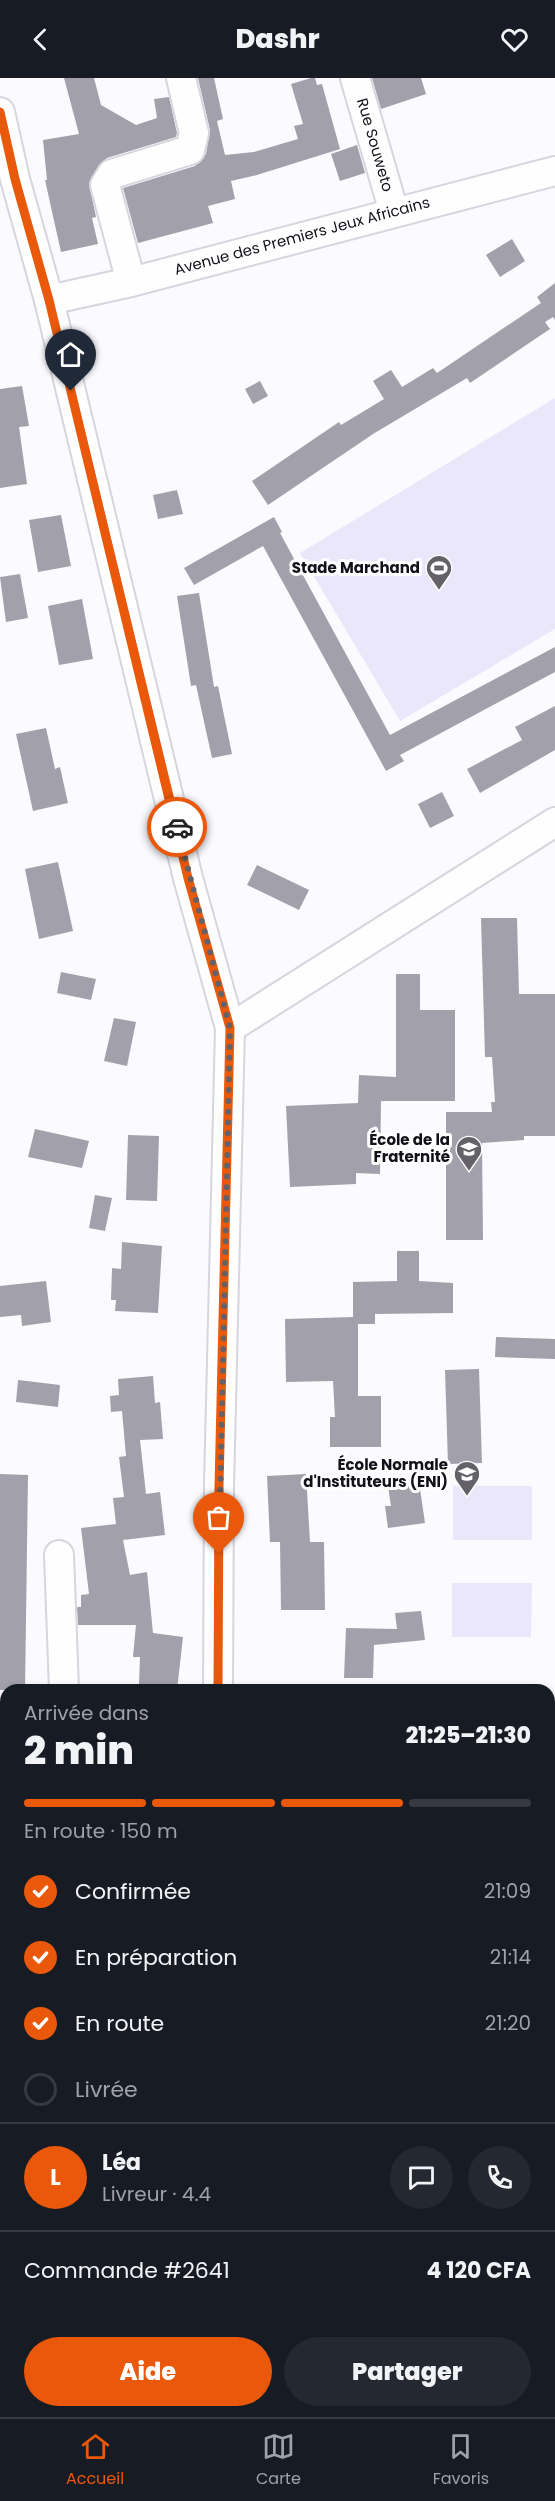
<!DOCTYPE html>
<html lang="fr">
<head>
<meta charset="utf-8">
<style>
  :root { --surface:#171b24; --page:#242831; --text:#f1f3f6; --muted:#9ea1a6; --line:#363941; --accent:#ea580c }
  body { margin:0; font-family:Poppins,sans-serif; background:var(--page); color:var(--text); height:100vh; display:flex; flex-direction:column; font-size:22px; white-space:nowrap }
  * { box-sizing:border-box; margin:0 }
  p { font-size:20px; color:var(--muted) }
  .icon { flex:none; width:33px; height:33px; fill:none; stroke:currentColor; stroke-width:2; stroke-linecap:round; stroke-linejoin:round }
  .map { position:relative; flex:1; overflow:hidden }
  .side { position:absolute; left:0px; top:1606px; width:555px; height:734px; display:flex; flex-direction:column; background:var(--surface); border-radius:18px 18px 0 0; box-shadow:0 3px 9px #0003 }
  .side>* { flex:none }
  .pin { position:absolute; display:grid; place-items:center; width:51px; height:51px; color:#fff; margin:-62px -26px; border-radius:50% 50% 50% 0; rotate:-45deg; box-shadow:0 0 6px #0007 }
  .pin .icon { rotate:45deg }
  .courier { position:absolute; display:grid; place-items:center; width:60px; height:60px; margin:-30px; border:4px solid #ea580c; border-radius:50%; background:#fff; color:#222; box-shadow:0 2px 8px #0007 }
  .head em { font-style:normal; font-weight:800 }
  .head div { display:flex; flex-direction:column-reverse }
  .head { display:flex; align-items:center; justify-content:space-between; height:102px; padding:0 24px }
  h1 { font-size:39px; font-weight:800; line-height:45px }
  .bar { display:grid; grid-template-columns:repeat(4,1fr); gap:9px 6px; align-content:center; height:72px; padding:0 24px }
  .bar i { height:8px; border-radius:4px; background:var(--line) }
  .bar .selected { background:var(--accent) }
  .bar p { grid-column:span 4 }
  .line { display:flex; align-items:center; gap:15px; padding:0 24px; border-top:2px solid var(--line) }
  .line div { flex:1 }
  .round { display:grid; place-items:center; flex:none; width:63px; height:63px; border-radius:32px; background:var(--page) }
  ol { padding:0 24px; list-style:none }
  li { display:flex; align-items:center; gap:18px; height:66px }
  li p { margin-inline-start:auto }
  li .icon { padding:6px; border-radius:50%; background:var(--accent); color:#fff; stroke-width:4 }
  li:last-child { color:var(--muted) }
  li i { width:33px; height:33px; border:3px solid var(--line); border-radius:50% }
  .primary-button { display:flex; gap:12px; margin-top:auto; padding:12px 24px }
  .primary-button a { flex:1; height:69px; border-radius:36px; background:var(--accent); color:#fff; font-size:24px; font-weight:800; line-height:69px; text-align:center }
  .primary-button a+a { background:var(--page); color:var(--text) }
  header { display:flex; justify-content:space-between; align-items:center; height:78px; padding:0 24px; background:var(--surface); font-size:27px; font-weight:800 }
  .tab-bar { display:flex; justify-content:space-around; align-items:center; height:84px; border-top:2px solid var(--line); background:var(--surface); font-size:16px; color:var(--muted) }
  .tab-bar a { display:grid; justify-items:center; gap:3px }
  .tab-bar .selected { color:var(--accent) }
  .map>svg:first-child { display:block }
</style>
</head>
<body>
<header><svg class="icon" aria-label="back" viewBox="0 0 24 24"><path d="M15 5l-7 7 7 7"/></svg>Dashr<svg class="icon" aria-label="heart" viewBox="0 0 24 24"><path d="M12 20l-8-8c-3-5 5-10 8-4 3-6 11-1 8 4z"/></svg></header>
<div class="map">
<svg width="555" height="2339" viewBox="0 0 555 2339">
  <rect width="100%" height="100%" fill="#fbfafe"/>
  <!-- green -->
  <g fill="#ebe7fb">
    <polygon points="555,320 555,551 400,643 300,475"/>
    <rect x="453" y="1408" width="79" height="54"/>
    <polygon points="452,1505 532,1505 531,1559 452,1559"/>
  </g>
  <!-- building -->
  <g fill="#a2a0aa">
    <polygon points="64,0 94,0 101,27 136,47 157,40 154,21 169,19 177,55 176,59 107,80 99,87 89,105 96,139 92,140 98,166 61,174 45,102 47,102 43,62 79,56"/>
    <polygon points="198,0 214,0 223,41 217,43 225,77 254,74 298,61 294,48 303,46 291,6 311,0 315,0 317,7 322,6 340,71 257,97 231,103 235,121 208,128 213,145 138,165 123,110 195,88 206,76 210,52"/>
    <polygon points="372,0 421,0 426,16 381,31"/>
    <polygon points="357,67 365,95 340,103 331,76"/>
    <polygon points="512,161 525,183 500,199 486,177"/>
    <polygon points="555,205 555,242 553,239 545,244 550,251 470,305 467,300 373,356 268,427 252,403 339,344 341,347 384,321 373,303 391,292 402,309 433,290 437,295 541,225 537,219"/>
    <polygon points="260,303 268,318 253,326 245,311"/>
    <polygon points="22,308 29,348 19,349 27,406 0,410 0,311"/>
    <polygon points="177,412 183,436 158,441 153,417"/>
    <polygon points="61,437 71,488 38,494 29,442"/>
    <polygon points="274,439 282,454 280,455 390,657 555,569 555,594 400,677 404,683 386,693 263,468 194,507 184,490"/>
    <polygon points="20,496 28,540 6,544 0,499"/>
    <polygon points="199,515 214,609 218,608 232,676 212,680 196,607 191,608 177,518"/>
    <polygon points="82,521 93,581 59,587 48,528"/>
    <polygon points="555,628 555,672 480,715 467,691 522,662 515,649"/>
    <polygon points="46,650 55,691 60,689 68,725 33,733 16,656"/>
    <polygon points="442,714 454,738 430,750 418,726"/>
    <polygon points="58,784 73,853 39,861 25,791"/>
    <polygon points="257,787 309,812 299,832 247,807"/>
    <polygon points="481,840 517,840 519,916 555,916 555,1058 524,1058 524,1062 482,1065 483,1162 446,1162 446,1034 492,1034 491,1024 495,1024 492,979 485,979"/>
    <polygon points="61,894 96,901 91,922 57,915"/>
    <polygon points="396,896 420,896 420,932 455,932 455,1023 381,1023 380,1096 356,1095 356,1106 290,1109 286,1028 358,1025 359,997 396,999"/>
    <polygon points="114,940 136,944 127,988 104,983"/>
    <polygon points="35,1051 89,1063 82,1090 28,1079"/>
    <polygon points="128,1057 159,1058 157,1123 126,1122"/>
    <polygon points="95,1117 112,1120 105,1153 89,1150"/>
    <polygon points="122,1164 162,1168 158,1235 115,1233 116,1222 111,1222 112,1190 121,1191"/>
    <polygon points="397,1173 419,1173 419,1203 453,1205 453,1235 375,1236 375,1246 358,1246 358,1318 381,1318 381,1369 330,1369 330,1339 335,1339 333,1303 286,1304 285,1241 353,1239 353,1204 397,1203"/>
    <polygon points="46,1203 51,1244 22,1248 21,1237 0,1239 0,1208"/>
    <polygon points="496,1259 555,1261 555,1281 495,1279"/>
    <polygon points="479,1291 482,1385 448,1386 445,1292"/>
    <polygon points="153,1298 155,1325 160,1324 163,1361 140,1362 146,1416 160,1414 165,1457 123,1462 130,1497 147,1494 153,1555 183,1559 177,1612 161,1612 162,1607 139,1606 140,1579 133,1579 136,1547 78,1547 77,1529 81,1529 81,1517 89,1516 81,1450 116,1446 113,1420 124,1419 119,1379 126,1378 122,1333 111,1334 110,1318 119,1317 118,1301"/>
    <polygon points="18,1302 60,1307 58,1329 16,1324"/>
    <polygon points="0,1396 28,1397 25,1612 0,1612"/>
    <polygon points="306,1396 310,1464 324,1464 325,1532 281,1532 280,1464 270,1464 267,1398"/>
    <polygon points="419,1404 425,1445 388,1450 385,1428 391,1428 388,1408"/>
    <polygon points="421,1533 425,1562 374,1567 373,1600 344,1600 346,1550 397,1551 395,1535"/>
  </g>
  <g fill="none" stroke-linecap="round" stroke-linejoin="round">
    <!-- minor casing -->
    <g stroke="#d7d5dd" stroke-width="32">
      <g id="minor">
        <polyline points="355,0 394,134"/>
        <polyline points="0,34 15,101 49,222 188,800 230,950 219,1408 218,1612"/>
        <polyline points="131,204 105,107 112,96 190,72 194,55 181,0"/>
        <polyline points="49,222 131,204 555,93"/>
        <polyline points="230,950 555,744"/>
        <polyline points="59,1477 64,1612"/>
        <polyline points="549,1813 555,1813"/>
        <polyline points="0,2025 6,2006"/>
        <polyline points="549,2199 555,2199"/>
        <polyline points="464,2334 464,2339"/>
        <polyline points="218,2339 218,2334"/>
      </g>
    </g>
    <!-- major casing -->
    <g stroke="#d7d7da" stroke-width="36">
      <g id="major">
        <polyline points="0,1798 6,1800"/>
        <polyline points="0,1863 6,1870"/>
        <polyline points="0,1913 6,1920"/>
        <polyline points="0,1974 6,1974"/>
        <polyline points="373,2334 377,2339"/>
        <polyline points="409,2334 414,2339"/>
      </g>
    </g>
    <!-- minor -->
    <use href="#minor" stroke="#fefeff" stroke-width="28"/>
    <!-- major -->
    <use href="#major" stroke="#f4f3f9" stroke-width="33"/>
    <!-- cycleway casing -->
    <g stroke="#fff" stroke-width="13">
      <polyline id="cycleway" points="0,34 15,101 49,222 188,800 230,950 219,1408 218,1612"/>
    </g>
    <!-- cycleway -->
    <use href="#cycleway" stroke="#e8590c" stroke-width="9"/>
  </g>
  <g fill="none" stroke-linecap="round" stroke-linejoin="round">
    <!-- done -->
    <polyline stroke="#646268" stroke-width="6" stroke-dasharray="0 10.8" points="177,749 230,950 219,1476"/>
    <!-- route -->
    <polyline stroke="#ea580c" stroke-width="8" points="71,313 177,749"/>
  </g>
  <!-- icons -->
  <defs>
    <g id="stadium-pin" transform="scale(1.35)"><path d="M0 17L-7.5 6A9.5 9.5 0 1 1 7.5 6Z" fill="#646268" stroke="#fff"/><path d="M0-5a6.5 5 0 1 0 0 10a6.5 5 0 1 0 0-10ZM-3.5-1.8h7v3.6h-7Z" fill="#fff"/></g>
    <g id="school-pin" transform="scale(1.35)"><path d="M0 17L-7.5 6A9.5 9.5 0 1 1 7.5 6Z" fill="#646268" stroke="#fff"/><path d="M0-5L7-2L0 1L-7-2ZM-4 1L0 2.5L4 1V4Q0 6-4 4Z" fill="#fff"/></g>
  </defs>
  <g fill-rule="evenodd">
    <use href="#stadium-pin" x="439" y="490"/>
    <use href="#school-pin" x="469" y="1071"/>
    <use href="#school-pin" x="467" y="1396"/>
  </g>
  <g text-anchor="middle" stroke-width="6" stroke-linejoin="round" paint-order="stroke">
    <!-- street labels -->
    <g font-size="15" fill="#121018" stroke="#fff">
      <text transform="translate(375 67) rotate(74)" y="5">Rue Souweto</text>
      <text transform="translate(302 158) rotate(-15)" y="5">Avenue des Premiers Jeux Africains</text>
    </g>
    <!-- poi labels -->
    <g font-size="15" font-weight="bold" fill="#121018" stroke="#fff" text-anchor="end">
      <text x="420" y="495">Stade Marchand</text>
      <text x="450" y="1067">École de la<tspan x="450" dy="17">Fraternité</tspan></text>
      <text x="448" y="1392">École Normale<tspan x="448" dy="17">d'Instituteurs (ENI)</tspan></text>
    </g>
  </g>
</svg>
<div class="pin" style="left:219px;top:1476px;background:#ea580c"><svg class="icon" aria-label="bag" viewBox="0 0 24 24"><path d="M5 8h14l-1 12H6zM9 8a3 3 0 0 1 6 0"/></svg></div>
<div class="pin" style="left:71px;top:313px;background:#1f2937"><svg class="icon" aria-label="home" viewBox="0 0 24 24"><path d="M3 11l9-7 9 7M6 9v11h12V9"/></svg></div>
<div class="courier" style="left:177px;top:749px"><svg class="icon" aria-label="car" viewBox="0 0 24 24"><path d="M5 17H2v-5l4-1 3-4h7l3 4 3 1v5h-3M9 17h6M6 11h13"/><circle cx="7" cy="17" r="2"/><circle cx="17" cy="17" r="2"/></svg></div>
<section class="side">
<div class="head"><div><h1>2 min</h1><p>Arrivée dans</p></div><em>21:25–21:30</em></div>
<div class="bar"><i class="selected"></i><i class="selected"></i><i class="selected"></i><i></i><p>En route · 150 m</p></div>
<ol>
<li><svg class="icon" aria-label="check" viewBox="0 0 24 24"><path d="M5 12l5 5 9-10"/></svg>Confirmée<p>21:09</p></li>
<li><svg class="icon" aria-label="check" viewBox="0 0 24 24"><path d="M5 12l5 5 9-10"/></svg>En préparation<p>21:14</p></li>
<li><svg class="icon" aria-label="check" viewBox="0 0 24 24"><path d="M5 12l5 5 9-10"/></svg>En route<p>21:20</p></li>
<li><i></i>Livrée</li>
</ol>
<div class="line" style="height:108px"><b class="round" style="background:var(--accent);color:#fff">L</b><div><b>Léa</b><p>Livreur · 4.4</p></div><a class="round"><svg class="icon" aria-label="chat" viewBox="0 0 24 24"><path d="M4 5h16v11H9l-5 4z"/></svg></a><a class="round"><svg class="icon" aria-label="phone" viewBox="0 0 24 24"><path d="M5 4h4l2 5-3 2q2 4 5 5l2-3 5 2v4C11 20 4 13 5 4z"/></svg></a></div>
<div class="line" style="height:78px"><div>Commande #2641</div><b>4 120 CFA</b></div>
<div class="primary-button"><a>Aide</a><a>Partager</a></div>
</section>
</div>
<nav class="tab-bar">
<a class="selected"><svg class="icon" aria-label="home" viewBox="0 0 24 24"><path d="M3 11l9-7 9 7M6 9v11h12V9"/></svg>Accueil</a>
<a><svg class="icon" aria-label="map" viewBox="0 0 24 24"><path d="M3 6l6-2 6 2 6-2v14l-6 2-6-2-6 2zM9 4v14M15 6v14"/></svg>Carte</a>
<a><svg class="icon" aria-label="saved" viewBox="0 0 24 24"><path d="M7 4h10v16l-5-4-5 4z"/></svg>Favoris</a>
</nav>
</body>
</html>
